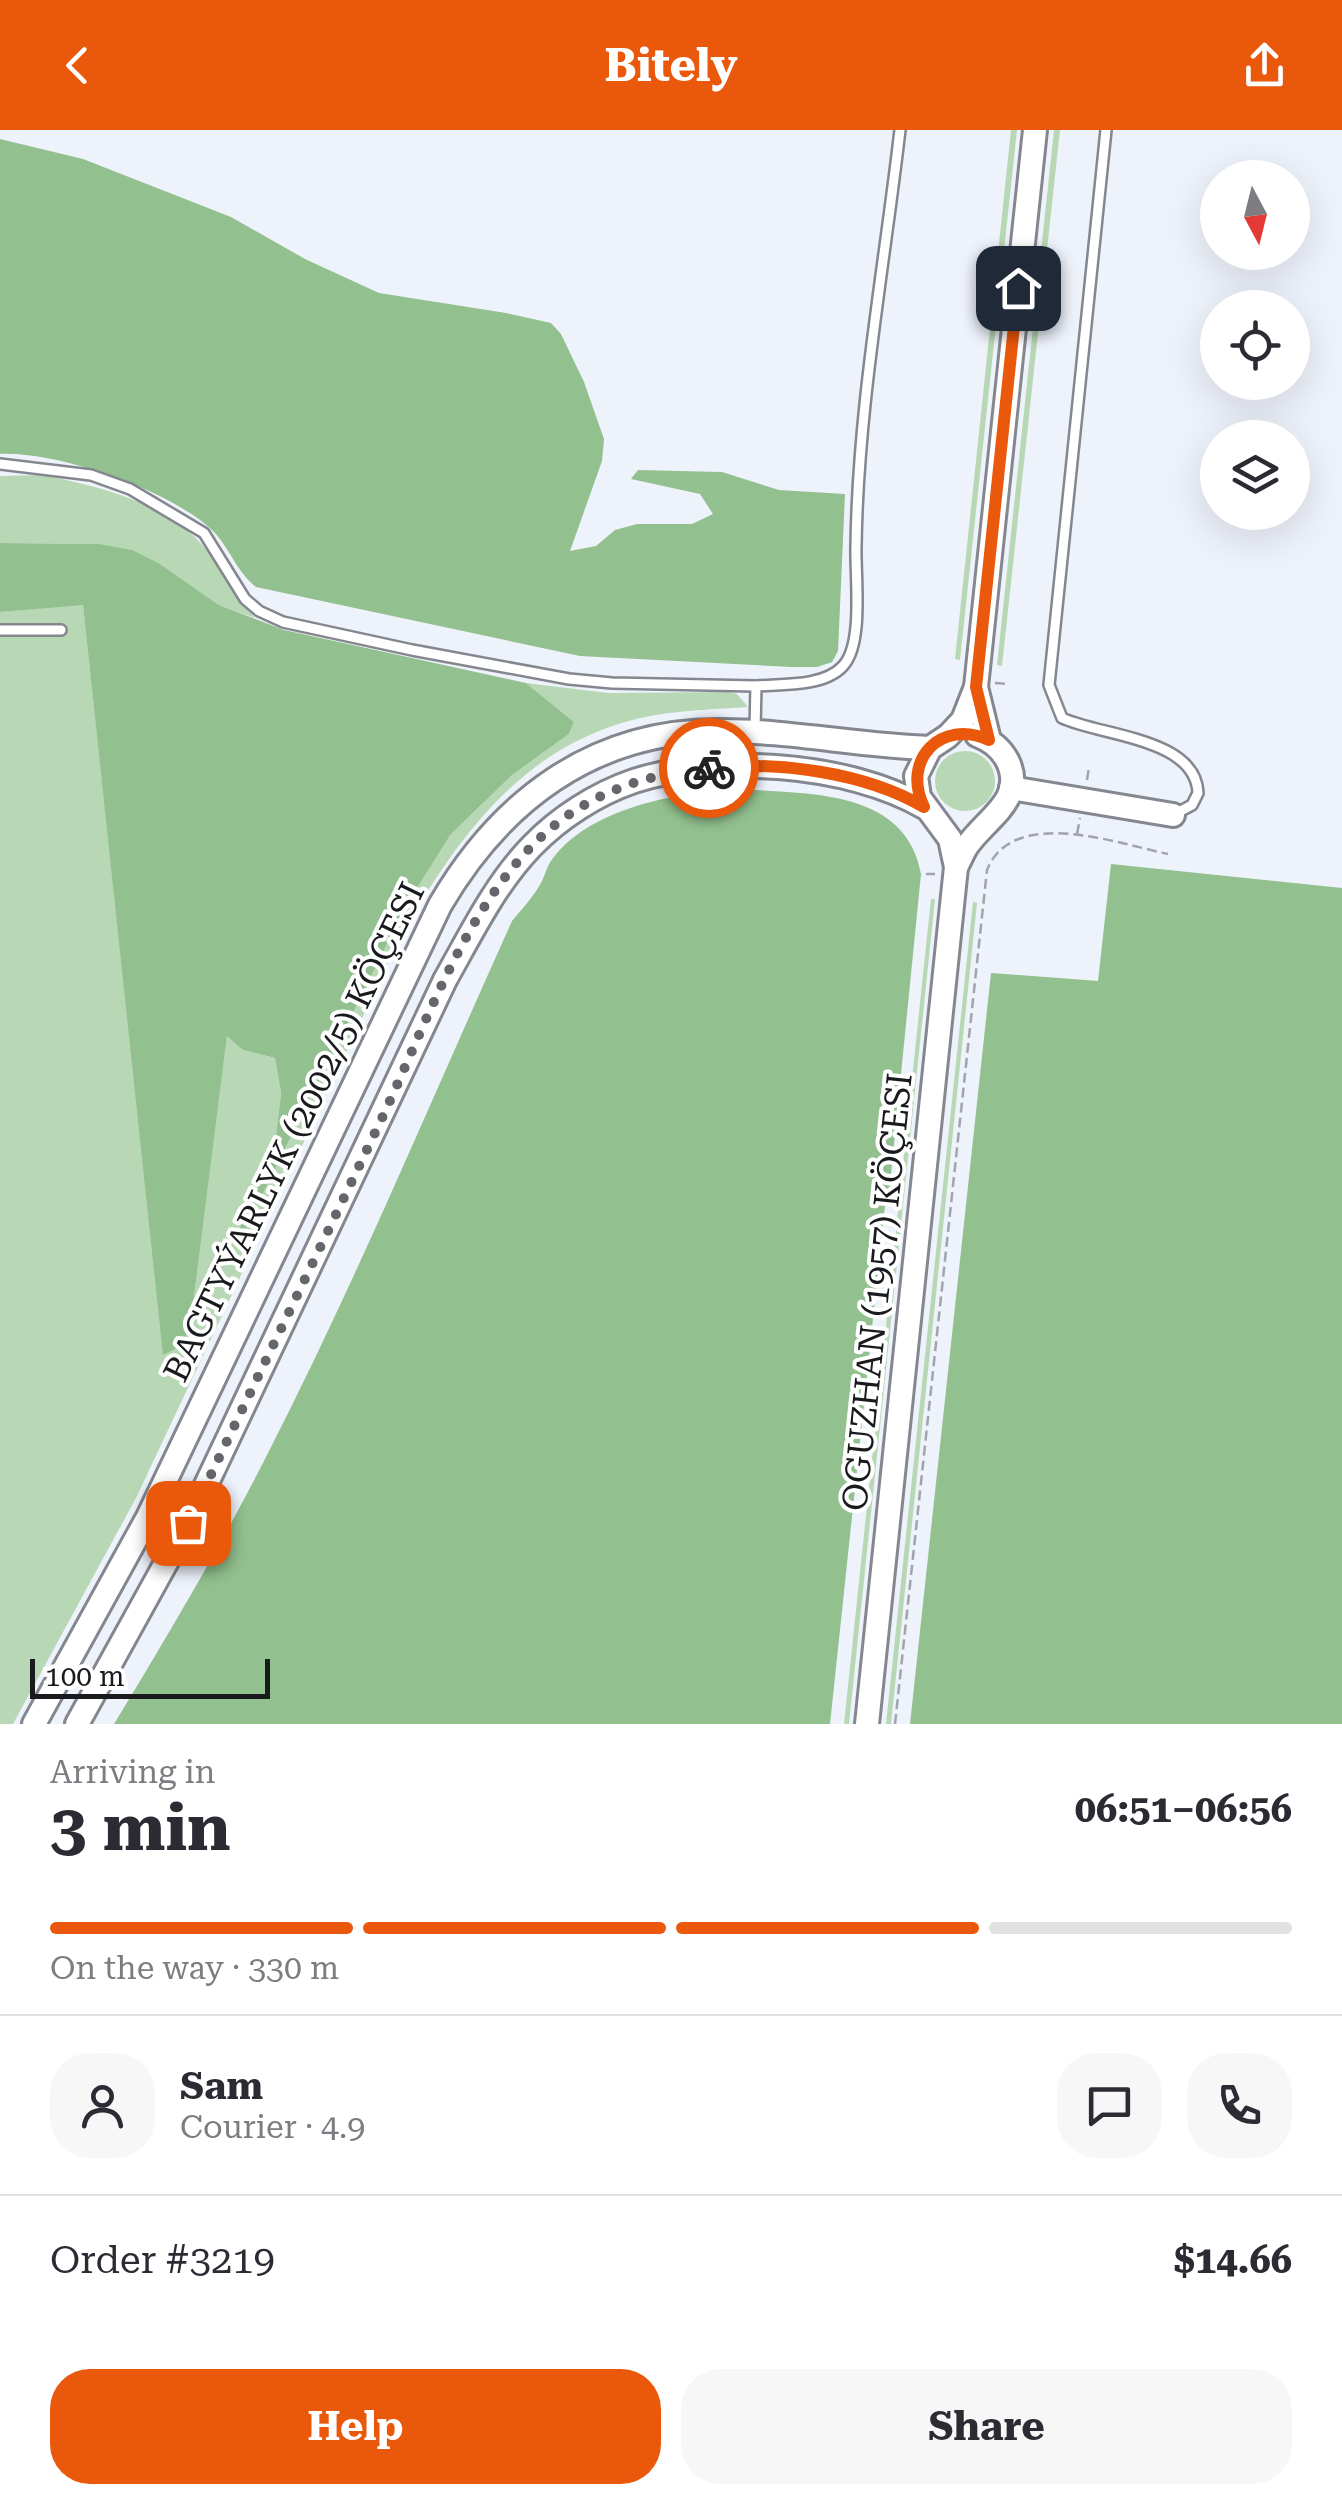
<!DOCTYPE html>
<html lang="en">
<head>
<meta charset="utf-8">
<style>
  :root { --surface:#fff; --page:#f7f7f7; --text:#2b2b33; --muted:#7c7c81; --line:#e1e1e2; --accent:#ea580c }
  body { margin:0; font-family:"Roboto Serif",serif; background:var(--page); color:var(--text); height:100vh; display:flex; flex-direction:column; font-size:38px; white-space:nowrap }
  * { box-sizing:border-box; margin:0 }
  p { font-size:32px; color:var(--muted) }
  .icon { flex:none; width:55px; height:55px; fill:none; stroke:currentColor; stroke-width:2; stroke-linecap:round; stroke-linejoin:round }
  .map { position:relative; height:1594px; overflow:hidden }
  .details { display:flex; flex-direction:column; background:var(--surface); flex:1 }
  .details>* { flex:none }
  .needle { width:65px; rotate:173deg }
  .buttons { position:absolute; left:1200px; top:30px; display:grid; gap:20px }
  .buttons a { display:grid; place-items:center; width:110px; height:110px; border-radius:50%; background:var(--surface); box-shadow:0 10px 40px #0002; font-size:50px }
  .scale { position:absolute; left:30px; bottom:25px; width:240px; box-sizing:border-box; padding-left:10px; border:5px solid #191a1d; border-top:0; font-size:28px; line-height:35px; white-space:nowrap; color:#191a1d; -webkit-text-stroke:8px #fff; paint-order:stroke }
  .pin { position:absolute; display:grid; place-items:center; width:85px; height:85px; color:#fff; margin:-42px; border-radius:20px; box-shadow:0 5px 15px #0006 }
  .courier { position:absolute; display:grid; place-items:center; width:100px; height:100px; margin:-50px; border:8px solid #ea580c; border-radius:50%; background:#fff; color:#222; box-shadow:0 2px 12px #0007 }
  .head em { font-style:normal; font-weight:700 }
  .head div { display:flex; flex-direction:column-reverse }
  .head { display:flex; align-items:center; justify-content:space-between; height:170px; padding:0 50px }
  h1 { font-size:65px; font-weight:700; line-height:75px }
  .bar { display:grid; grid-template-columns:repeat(4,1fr); gap:15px 10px; align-content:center; height:120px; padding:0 50px }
  .bar i { height:12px; border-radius:8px; background:var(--line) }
  .bar .active { background:var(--accent) }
  .bar p { grid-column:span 4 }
  .line { display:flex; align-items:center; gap:25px; padding:0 50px; border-top:2px solid var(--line) }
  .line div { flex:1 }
  .round { display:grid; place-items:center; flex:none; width:105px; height:105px; border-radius:40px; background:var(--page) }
  .cta { display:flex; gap:20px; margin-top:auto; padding:20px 50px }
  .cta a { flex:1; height:115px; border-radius:40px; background:var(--accent); color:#fff; font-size:40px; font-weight:700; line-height:115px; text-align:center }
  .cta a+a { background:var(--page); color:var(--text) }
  header { display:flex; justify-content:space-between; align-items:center; height:130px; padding:0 50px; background:var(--accent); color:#fff; font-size:45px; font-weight:700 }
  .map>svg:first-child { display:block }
</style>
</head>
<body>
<header><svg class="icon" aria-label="back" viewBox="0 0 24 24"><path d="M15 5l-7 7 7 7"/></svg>Bitely<svg class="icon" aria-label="share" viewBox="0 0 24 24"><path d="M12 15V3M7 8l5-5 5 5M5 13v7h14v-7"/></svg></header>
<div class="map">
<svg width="1342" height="1594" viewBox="0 0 1342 1594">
  <rect width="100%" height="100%" fill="#eef2fb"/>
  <!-- green -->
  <g fill="#b8d8b5">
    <polygon points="1011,0 1017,0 960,530 955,529"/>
    <polygon points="1054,0 1060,0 1002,536 997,535"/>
    <path d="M43,345C98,356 167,373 205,418C224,440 234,467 255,488L219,475L160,434L133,420L100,414L0,413V346Z"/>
    <path d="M83,474L164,1225L190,1199L227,905L243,920L275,928L281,963L274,1023L234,1109L239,1111L407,774L451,704L512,645L569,604L574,592L526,553L608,563L728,562L737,564L748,577C717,579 687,580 656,585C527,607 456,707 397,814L136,1368L13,1594H0V482Z"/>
    <circle cx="965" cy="651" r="30"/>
    <polygon points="931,769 935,769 849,1594 844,1594"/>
    <polygon points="973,772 977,773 891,1594 886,1594"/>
  </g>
  <!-- forest -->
  <g fill="#92c08e">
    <path d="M0,9L83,29L231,87L305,129L379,163L506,183L551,193L561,204L584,252L604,309L602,331L570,421L596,416L615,400L637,394H692L713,384L700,364L631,349L638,340L722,342L779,360L845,364L838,521L832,532L817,537H791L580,526L256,457C237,442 230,419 214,402C173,361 58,321 0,324Z"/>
    <polygon points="0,413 100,414 133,420 160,434 219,475 284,500 526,553 574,592 569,604 512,645 451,704 407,774 239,1111 234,1110 274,1023 281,963 275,928 243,920 227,906 190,1199 179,1217 163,1225 83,475 0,482"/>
    <path d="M737,659C806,664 906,658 921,744L889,1064L886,1066L830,1594H114C168,1505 221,1416 268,1323C357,1149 432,968 512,791C522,779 534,766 541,753C545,746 546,738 551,731C588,678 678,662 737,659Z"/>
    <polygon points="1111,734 1342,758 1342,1594 910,1594 991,843 1098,851"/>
  </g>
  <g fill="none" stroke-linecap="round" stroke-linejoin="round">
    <!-- lane casing -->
    <g stroke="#84878f" stroke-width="14">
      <g id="lane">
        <path d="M1106,0L1049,555L1062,588C1101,606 1196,608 1198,663L1192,675L1175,684"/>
        <polyline points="0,334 91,345 130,359 204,403 245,469 259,481 283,492 412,520 569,549 612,553 756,556"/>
        <polyline points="0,500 61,500"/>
        <path d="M755,599L756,556C782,554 824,557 843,536C864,514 855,446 856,416C858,276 884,139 900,0"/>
      </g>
    </g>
    <!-- secondary casing -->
    <g stroke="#84878f" stroke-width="28">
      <g id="secondary">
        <polyline points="976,557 1035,0"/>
        <polyline points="1011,658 1173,685"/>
        <path d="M956,737C960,730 963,722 967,716C986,688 1027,669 1007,630C1000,617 990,610 977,605"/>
        <path d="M34,1594L148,1387L440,775C500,672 592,601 717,601C788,600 858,616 930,618"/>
        <path d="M77,1594L188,1393L445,850C471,804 495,754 532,716C559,688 596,664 634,651C717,624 848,633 924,677"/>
        <polyline points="867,1594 956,737 950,709 919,667 916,646 930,618 948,606 963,590 976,557 989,610"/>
      </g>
    </g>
    <!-- path -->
    <g stroke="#a2a4ab" stroke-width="2.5" stroke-dasharray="10 5" stroke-linecap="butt">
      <polyline points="995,553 1007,554"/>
      <polyline points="1087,650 1089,637"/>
      <polyline points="1077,704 1080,688"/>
      <polyline points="926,744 935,744"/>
      <path d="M895,1594L987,740C1013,675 1119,714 1168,724"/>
    </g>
    <!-- lane -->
    <use href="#lane" stroke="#fff" stroke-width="9"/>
    <!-- secondary -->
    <use href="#secondary" stroke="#fff" stroke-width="22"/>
  </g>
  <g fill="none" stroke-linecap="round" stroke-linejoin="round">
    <!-- done -->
    <path stroke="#64666b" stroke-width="10" stroke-dasharray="0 18" d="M188,1393C252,1258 318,1123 382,988C424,899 462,787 532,716C580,666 642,644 709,638"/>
    <!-- route -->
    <path stroke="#ea580c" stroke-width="12" d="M709,638C778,631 864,642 924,677C901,630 941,588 989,610L976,557L1018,158"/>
  </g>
  <g text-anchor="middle" stroke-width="8" stroke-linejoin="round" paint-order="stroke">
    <!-- street labels -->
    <g font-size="35" fill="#191a1d" stroke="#fff">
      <text transform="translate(294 1002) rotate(-64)" y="12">BAGTYÝARLYK (2002/5) KÖÇESI</text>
      <text transform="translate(877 1162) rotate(-84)" y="12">OGUZHAN (1957) KÖÇESI</text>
    </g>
  </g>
</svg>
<div class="buttons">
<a><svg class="needle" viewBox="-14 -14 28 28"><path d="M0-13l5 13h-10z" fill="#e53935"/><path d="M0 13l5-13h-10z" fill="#7c7c81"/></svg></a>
<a><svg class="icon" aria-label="locate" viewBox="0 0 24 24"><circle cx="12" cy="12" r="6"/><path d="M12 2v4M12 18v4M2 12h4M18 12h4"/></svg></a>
<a><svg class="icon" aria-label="layers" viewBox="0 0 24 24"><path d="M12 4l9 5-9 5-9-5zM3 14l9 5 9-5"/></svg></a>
</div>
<div class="scale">100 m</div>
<div class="pin" style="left:188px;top:1393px;background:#ea580c"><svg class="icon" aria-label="bag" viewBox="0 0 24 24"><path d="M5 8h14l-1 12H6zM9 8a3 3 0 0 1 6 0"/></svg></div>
<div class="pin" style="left:1018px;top:158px;background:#1f2937"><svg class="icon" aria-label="home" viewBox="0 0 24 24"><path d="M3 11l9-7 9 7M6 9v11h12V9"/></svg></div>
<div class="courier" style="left:709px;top:638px"><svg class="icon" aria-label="bike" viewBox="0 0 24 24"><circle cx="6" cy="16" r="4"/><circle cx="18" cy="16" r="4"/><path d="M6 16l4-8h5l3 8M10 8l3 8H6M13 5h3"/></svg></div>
</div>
<section class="details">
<div class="head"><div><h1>3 min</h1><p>Arriving in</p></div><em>06:51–06:56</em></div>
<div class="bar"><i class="active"></i><i class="active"></i><i class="active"></i><i></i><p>On the way · 330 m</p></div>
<div class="line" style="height:180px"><a class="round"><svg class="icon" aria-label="person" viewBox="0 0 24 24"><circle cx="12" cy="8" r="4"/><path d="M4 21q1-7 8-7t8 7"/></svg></a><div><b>Sam</b><p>Courier · 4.9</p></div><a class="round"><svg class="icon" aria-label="chat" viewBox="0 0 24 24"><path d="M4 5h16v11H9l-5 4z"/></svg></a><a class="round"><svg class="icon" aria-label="phone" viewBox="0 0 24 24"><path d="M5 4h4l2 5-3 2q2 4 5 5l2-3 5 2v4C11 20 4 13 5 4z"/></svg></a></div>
<div class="line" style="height:130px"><div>Order #3219</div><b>$14.66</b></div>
<div class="cta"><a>Help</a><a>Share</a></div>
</section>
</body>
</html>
